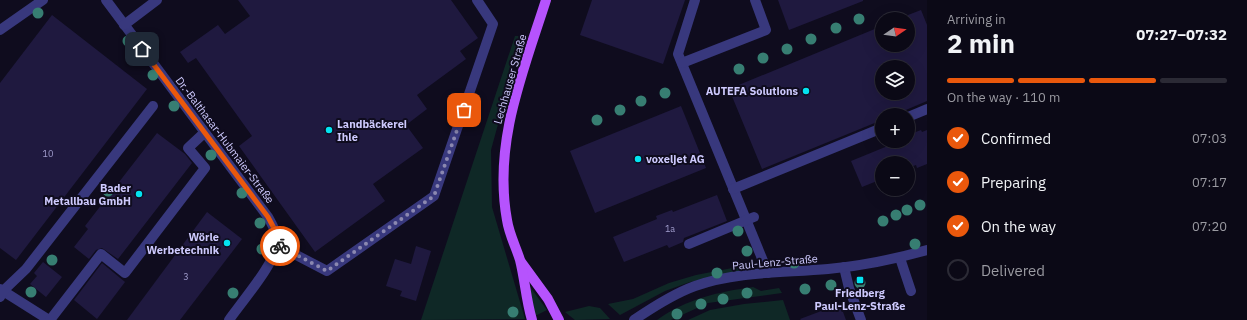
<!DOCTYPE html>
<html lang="en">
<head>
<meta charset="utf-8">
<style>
  :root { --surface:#0b0916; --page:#191723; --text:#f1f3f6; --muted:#9a9aa1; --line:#2b2a35; --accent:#ea580c }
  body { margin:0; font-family:"IBM Plex Sans",sans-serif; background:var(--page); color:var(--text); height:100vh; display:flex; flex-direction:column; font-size:15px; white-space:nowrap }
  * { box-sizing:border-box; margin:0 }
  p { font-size:13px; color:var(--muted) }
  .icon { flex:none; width:22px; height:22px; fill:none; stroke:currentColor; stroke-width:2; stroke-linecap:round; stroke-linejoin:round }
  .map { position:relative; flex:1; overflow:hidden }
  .details { display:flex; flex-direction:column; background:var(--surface); width:320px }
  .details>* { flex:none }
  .needle { width:26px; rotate:77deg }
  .fabs { position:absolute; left:875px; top:12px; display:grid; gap:8px }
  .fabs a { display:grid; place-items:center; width:40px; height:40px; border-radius:50%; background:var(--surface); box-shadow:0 4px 16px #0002,0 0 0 1px var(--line); font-size:20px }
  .pin { position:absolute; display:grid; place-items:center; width:34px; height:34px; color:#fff; margin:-17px; border-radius:8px; box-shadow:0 2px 6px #0006 }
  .courier { position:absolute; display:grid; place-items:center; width:40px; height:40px; margin:-20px; border:3px solid #ea580c; border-radius:50%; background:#fff; color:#222; box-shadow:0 1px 5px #0007 }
  .head em { font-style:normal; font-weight:800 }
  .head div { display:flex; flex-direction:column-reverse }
  .head { display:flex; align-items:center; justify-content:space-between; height:68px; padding:0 20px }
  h1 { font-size:26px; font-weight:800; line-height:30px }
  .bar { display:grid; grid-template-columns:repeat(4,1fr); gap:6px 4px; align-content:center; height:48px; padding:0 20px }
  .bar i { height:5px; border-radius:3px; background:var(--line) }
  .bar .on { background:var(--accent) }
  .bar p { grid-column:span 4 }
  ol { padding:0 20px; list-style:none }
  li { display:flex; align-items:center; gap:12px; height:44px }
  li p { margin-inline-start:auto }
  li .icon { padding:4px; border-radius:50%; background:var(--accent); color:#fff; stroke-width:4 }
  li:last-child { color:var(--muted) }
  li i { width:22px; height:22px; border:2px solid var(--line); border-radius:50% }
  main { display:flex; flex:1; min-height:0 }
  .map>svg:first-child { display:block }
</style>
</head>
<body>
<main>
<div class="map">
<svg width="927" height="320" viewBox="0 0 927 320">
  <rect width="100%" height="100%" fill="#0f0c1e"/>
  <!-- green -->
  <g fill="#0f2826">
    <polygon points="515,36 522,36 491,150 492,207 525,319 421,320"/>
    <polygon points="748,265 749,268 746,270 690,282 665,291 620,315 608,304 633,299 669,283 696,275"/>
    <polygon points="528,284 547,310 535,316"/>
    <path d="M753,287L761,291L779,288L782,293L708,303L671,320H657C686,299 718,292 753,287Z"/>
    <polygon points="783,300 790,320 688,320 710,310 744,304"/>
    <polygon points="589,306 600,308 610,319 575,320 565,312"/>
  </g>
  <!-- building -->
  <g fill="#1f193f" fill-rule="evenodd">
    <polygon points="238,0 451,0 478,38 460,51 466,59 417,95 427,109 406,125 423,148 373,184 385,201 315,252 239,146 252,136 196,58 188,63 180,52 218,25 225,34 250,16"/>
    <polygon points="592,0 685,0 663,64 580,35"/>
    <polygon points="778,0 863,0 863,1 789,30"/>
    <path d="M921,10L927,25V101L894,115H882V120L762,169L729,89L882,26V45H908V15ZM882,67H908V93H882Z"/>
    <polygon points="52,15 147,89 16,260 0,248 0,83"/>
    <polygon points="681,106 706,168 595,213 570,151"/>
    <polygon points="921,130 922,132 927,130 927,164 917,168 916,165 908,168 908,163 882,163 882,179 862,187 851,161 900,141 908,141 908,135"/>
    <polygon points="157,133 185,154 192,163 118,259 102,248 96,250 89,259 74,247 88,229 85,226"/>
    <polygon points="717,195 727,221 684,238 683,242 669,248 667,245 624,262 613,237 657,219 656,216 672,210 673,212"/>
    <polygon points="207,212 242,239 180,320 127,320"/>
    <polygon points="416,246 431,251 416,301 400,296 402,291 386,286 395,259 411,264"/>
    <polygon points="43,262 62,277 46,297 30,284 37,276 34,273"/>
    <polygon points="102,263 125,282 97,319 74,300"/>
    <polygon points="840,304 846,320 801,320 800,319"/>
  </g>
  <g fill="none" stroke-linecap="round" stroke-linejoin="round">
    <!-- minor -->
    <g stroke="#38387d" stroke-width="10">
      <path d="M106,0L268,217C273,226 277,233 277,243C277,261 240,304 229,320"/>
      <polyline points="695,0 678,54 768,273"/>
      <polyline points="124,25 157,0"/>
      <polyline points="0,30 43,0"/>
      <polyline points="682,63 766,30 755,0"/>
      <polyline points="908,117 927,109"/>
      <polyline points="733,189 882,128"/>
      <polyline points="689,244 754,217"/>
      <polyline points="277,245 327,271 434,196 493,24 477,0"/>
      <polyline points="900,258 911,291"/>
      <polyline points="844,267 849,288 861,320"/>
      <polyline points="0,289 49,320"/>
      <polyline points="0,297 3,291 26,269 153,106"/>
      <polyline points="50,320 101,254 125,273 205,168 188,148 204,133"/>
      <path d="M634,320C653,307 673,294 695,286C737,271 784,273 828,269C862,266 895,259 927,250"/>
    </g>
    <!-- major -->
    <g stroke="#b653fd" stroke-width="10">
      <polyline points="521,262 548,299 559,320"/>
      <path d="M532,320C526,300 525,280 520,260C516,247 509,234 507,220C493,143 523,72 546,0"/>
    </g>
  </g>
  <!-- trees -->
  <g fill="#377e72">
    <circle cx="38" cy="13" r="5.5"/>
    <circle cx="859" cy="19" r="5.5"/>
    <circle cx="836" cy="28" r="5.5"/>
    <circle cx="811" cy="39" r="5.5"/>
    <circle cx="128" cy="41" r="5.5"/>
    <circle cx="787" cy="49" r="5.5"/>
    <circle cx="763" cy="58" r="5.5"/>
    <circle cx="739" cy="69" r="5.5"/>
    <circle cx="153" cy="75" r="5.5"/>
    <circle cx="665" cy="93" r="5.5"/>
    <circle cx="641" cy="101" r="5.5"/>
    <circle cx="174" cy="106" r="5.5"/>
    <circle cx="620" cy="110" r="5.5"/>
    <circle cx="597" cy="120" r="5.5"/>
    <circle cx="211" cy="155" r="5.5"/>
    <circle cx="108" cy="191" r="5.5"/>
    <circle cx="242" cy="193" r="5.5"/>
    <circle cx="920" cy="205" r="5.5"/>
    <circle cx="907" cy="210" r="5.5"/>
    <circle cx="896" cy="215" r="5.5"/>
    <circle cx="883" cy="221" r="5.5"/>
    <circle cx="260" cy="223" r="5.5"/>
    <circle cx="738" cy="231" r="5.5"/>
    <circle cx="915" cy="244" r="5.5"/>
    <circle cx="262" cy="249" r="5.5"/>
    <circle cx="747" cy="251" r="5.5"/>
    <circle cx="52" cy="260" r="5.5"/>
    <circle cx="794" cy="263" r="5.5"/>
    <circle cx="717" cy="273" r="5.5"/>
    <circle cx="860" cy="283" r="5.5"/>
    <circle cx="831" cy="285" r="5.5"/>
    <circle cx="805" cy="289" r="5.5"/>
    <circle cx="31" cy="292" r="5.5"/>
    <circle cx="233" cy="293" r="5.5"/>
    <circle cx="747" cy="293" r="5.5"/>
    <circle cx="723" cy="299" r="5.5"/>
    <circle cx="701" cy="304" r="5.5"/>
    <circle cx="513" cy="312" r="5.5"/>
    <circle cx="677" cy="314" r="5.5"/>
  </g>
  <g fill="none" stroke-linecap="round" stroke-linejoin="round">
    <!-- done -->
    <polyline stroke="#8b88b0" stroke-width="4" stroke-dasharray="0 7.2" points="280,246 327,271 434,196 464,110"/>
    <!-- route -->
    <polyline stroke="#ea580c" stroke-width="5" points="142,49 268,217 276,232 277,245 280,246"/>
  </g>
  <!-- markers -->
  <g fill="#03e3f1" stroke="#0f0c1e" stroke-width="1.5">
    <circle cx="806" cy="91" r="4"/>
    <circle cx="329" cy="130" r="4"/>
    <circle cx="638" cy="159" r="4"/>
    <circle cx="139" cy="194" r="4"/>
    <circle cx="227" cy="243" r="4"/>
    <rect x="856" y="276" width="8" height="8" rx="2"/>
  </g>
  <g text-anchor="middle" stroke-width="4" stroke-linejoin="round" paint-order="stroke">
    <!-- number labels -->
    <g font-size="9" fill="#a29ece">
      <text x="48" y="157">10</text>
      <text x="670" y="232">1a</text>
      <text x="186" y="280">3</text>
    </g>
    <!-- street labels -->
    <g font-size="11" fill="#cecafe" stroke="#0f0c1e">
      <text transform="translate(510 79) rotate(-74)" y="4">Lechhauser Straße</text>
      <text transform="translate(225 140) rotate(53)" y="4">Dr.-Balthasar-Hubmaier-Straße</text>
      <text transform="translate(775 262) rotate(-5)" y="4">Paul-Lenz-Straße</text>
    </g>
    <!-- poi labels -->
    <g font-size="11" font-weight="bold" fill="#cecafe" stroke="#0f0c1e" text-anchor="end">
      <text x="798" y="95">AUTEFA Solutions</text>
      <text x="337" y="128" text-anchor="start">Landbäckerei<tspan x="337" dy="13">Ihle</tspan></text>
      <text x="646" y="163" text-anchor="start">voxeljet AG</text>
      <text x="131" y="192">Bader<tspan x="131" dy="13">Metallbau GmbH</tspan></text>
      <text x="219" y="241">Wörle<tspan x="219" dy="13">Werbetechnik</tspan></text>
      <text x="860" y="297" text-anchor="middle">Friedberg<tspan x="860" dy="13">Paul-Lenz-Straße</tspan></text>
    </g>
  </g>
</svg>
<div class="fabs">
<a><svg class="needle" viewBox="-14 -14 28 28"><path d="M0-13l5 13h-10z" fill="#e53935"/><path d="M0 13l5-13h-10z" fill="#9a9aa1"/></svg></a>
<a><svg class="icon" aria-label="layers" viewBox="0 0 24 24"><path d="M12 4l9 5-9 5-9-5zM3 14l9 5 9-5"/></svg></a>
<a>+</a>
<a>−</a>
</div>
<div class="pin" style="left:464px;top:110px;background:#ea580c"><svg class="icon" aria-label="bag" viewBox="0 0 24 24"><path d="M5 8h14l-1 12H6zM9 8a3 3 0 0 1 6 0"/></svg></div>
<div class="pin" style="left:142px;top:49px;background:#1f2937"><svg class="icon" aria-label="home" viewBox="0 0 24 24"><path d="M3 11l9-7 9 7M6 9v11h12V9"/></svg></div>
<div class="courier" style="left:280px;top:246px"><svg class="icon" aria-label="bike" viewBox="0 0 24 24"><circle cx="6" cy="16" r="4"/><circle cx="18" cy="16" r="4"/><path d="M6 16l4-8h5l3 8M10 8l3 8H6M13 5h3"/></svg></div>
</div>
<section class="details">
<div class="head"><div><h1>2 min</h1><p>Arriving in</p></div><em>07:27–07:32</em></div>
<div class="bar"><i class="on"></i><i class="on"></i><i class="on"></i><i></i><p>On the way · 110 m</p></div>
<ol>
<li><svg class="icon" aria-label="check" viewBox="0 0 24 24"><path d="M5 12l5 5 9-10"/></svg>Confirmed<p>07:03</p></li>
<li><svg class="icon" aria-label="check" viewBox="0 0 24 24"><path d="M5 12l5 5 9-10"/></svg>Preparing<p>07:17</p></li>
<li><svg class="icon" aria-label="check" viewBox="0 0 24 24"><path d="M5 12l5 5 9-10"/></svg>On the way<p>07:20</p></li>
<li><i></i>Delivered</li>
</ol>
</section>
</main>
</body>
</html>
